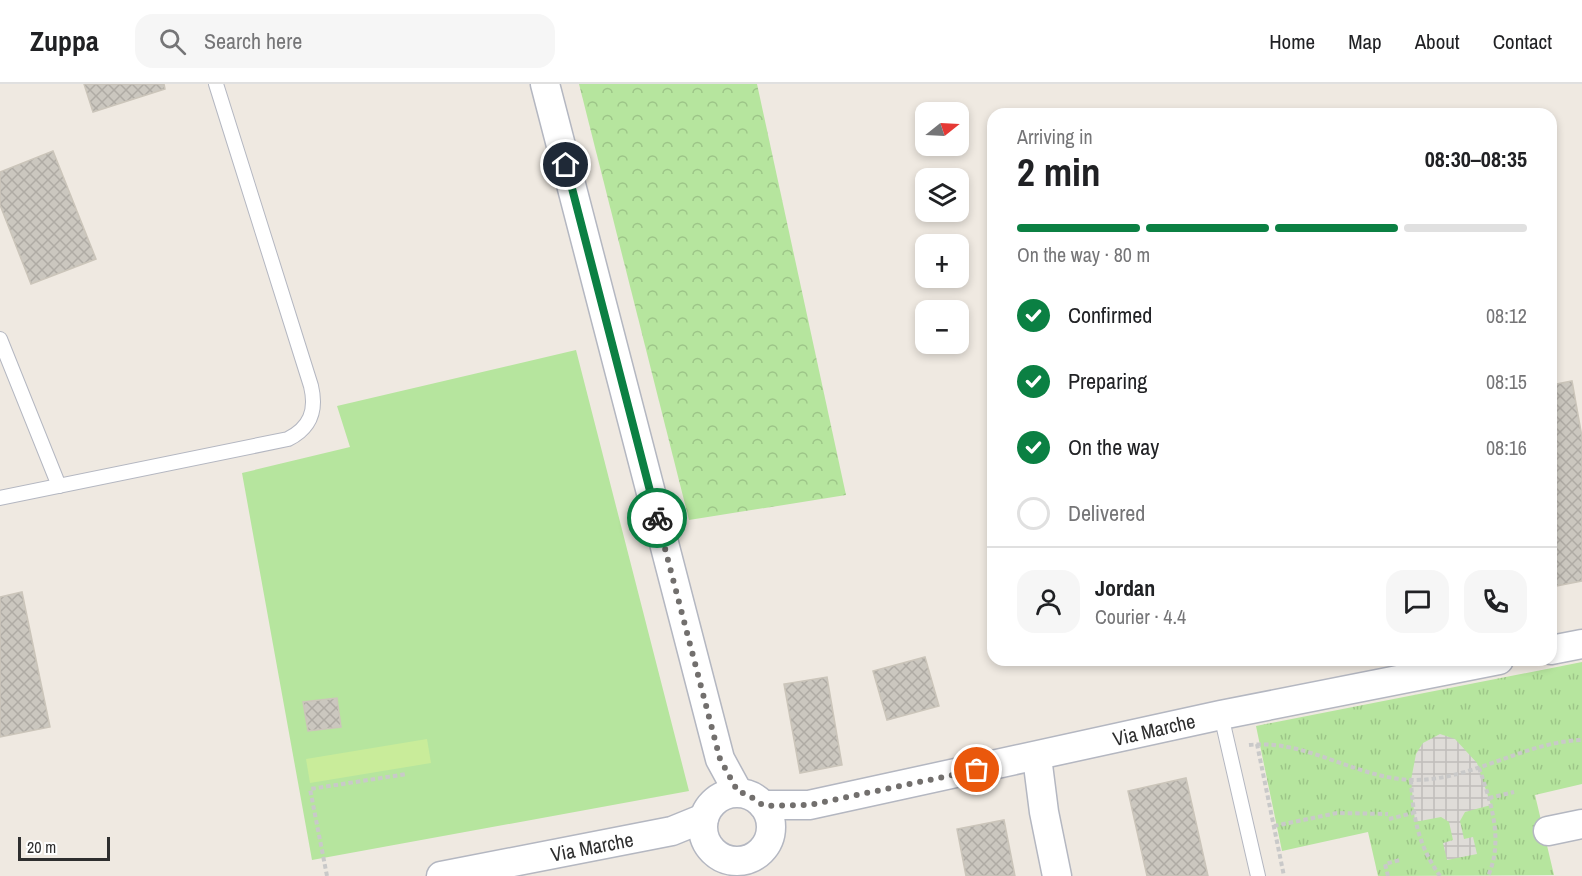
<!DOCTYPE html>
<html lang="en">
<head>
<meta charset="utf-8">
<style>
  :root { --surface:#fff; --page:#f6f6f6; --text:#202124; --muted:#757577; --line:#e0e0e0; --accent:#0b8043 }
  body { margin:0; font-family:"Archivo Narrow",sans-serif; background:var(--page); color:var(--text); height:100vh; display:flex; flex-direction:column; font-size:22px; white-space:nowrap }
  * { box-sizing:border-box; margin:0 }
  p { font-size:20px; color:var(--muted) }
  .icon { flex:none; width:33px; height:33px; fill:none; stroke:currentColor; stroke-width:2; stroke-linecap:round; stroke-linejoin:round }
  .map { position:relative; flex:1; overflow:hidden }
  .details { position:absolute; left:987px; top:24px; width:570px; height:558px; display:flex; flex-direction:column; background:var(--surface); border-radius:18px; box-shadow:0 3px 9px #0003 }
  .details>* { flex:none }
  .needle { width:39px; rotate:72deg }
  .fabs { position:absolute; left:915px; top:18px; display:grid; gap:12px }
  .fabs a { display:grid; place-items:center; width:54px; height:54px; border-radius:12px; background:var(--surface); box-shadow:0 3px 9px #0003; font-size:30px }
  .scale { position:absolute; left:18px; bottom:15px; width:92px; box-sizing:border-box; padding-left:6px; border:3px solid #2e2e2e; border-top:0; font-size:16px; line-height:21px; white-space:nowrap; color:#2e2e2e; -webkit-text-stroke:4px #fff; paint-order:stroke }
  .pin { position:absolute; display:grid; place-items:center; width:51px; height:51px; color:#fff; margin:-26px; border:3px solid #fff; border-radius:50%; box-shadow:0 2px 6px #0007 }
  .courier { position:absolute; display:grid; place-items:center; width:60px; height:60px; margin:-30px; border:4px solid #0b8043; border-radius:50%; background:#fff; color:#222; box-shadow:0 2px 8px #0007 }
  .overview em { font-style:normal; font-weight:800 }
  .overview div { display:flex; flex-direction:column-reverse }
  .overview { display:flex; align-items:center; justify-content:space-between; height:102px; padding:0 30px }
  h1 { font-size:39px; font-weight:800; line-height:45px }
  .bar { display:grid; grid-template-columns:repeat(4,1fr); gap:9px 6px; align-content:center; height:72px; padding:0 30px }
  .bar i { height:8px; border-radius:4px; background:var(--line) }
  .bar .selected { background:var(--accent) }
  .bar p { grid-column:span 4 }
  .line { display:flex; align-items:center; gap:15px; padding:0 30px; border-top:2px solid var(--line) }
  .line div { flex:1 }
  .round { display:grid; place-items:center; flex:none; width:63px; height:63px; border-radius:18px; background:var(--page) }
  ol { padding:0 30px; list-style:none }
  li { display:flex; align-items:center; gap:18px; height:66px }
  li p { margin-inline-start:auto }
  li .icon { padding:6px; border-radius:50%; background:var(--accent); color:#fff; stroke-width:4 }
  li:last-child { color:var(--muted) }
  li i { width:33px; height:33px; border:3px solid var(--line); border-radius:50% }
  header { display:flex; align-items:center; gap:36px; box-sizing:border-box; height:84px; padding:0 30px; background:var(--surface); border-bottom:2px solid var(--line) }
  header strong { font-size:28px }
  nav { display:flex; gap:33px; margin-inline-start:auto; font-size:21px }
  .search { width:420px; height:54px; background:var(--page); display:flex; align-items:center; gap:15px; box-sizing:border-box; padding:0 21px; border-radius:18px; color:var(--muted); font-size:22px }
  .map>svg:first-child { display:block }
</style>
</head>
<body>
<header>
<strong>Zuppa</strong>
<div class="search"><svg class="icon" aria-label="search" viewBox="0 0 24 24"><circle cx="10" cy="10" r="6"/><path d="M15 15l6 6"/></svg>Search here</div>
<nav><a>Home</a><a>Map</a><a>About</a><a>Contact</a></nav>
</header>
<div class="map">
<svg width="1582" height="792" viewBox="0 0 1582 792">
  <defs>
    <pattern id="forest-crowns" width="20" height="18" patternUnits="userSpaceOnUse" patternTransform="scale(1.5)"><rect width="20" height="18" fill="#b6e59e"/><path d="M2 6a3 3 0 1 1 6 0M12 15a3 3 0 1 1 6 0" fill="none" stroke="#9dc588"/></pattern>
    <pattern id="park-tufts" width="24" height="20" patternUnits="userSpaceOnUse" patternTransform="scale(1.5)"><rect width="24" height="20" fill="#b6e59e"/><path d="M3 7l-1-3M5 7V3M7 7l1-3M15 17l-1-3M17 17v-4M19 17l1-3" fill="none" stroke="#9dc588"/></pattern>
    <pattern id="plaza-grid" width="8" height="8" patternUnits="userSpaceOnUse" patternTransform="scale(1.5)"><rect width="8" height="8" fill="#dfdcd8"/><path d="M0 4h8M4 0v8" fill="none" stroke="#c0bdba"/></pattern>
    <pattern id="building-cross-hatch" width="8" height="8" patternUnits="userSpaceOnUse" patternTransform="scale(1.5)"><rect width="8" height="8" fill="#cbc7bf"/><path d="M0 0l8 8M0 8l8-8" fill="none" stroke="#afaba4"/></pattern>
  </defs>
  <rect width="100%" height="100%" fill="#efe9e1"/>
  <!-- grass -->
  <polygon fill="#b6e59e" points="576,266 689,707 312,776 242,389 350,363 337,322"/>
  <!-- forest -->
  <polygon fill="url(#forest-crowns)" points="579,0 757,0 846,411 689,436"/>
  <!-- park -->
  <polygon fill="url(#park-tufts)" points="1582,578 1582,700 1535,711 1554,791 1378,792 1368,748 1282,767 1256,642"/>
  <!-- pitch -->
  <polygon fill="#c9ec9a" points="427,655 431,679 310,699 306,675"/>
  <!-- plaza -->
  <polygon fill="url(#plaza-grid)" points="1440,650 1455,655 1477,679 1491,721 1465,728 1460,737 1464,755 1473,753 1477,770 1447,776 1443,759 1453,756 1449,738 1441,733 1415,738 1411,696 1416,670 1423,659"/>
  <!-- building -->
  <g fill="url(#building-cross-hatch)" stroke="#cbc5ba" stroke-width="1.5">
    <polygon points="84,0 164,0 165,5 93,28"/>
    <polygon points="53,67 96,175 31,200 0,121 0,88"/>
    <polygon points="1572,297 1582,353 1582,497 1551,503 1551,301"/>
    <polygon points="22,508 50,643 0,653 0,513"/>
    <polygon points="925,573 939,622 887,636 873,587"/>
    <polygon points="827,593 842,681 800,689 784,600"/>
    <polygon points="337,614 341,643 308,647 303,618"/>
    <polygon points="1186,694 1208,792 1147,792 1128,707"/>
    <polygon points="1004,736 1015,792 966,792 957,745"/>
  </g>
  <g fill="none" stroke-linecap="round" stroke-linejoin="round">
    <!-- service casing -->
    <g stroke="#b4b7c1" stroke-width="16">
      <g id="service">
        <polyline points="0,255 59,402"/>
        <path d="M0,414L288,355C310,344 317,327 311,302L216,0"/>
        <polyline points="1221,631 1258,792"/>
      </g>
    </g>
    <!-- minor casing -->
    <g stroke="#b4b7c1" stroke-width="31">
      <g id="minor">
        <polyline points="545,0 720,675 738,708"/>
        <polyline points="1551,566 1582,560"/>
        <polyline points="1037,673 1044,728 1057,792"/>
        <circle cx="737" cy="743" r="34"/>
        <polyline points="763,721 809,721 1221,631 1499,576"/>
        <polyline points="1548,747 1582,740"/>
        <polyline points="441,792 672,747 704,734"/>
      </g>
    </g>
    <!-- path -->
    <g stroke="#c9c9c9" stroke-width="4" stroke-dasharray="4.5 3" stroke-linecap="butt">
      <polyline points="1257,660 1284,792"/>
      <path d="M1249,661C1308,655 1356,695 1414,696C1474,696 1523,658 1582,656"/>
      <path d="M1479,684C1491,718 1504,757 1488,792"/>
      <path d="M1411,696C1413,733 1418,761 1440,792"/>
      <polyline points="1489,714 1514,708"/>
      <polyline points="1389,735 1413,729"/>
      <polyline points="1274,742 1337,729 1388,730"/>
      <polyline points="327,792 310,705 407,690"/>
      <polyline points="1388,792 1385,780 1400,776"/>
    </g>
    <!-- service -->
    <use href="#service" stroke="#fff" stroke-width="14"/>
    <!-- minor -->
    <use href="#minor" stroke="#fff" stroke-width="28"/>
  </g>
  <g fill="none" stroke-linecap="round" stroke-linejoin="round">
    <!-- done -->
    <polyline stroke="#726f6d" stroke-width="6" stroke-dasharray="0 10.8" points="657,434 720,675 738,708 747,710 764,722 809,721 977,686"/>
    <!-- route -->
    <polyline stroke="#0b8043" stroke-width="8" points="566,81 657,434"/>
  </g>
  <g text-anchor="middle" stroke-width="4.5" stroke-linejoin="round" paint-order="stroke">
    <!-- street labels -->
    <g font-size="20" fill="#2e2e2e" stroke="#fff">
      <text transform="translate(1154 646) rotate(-13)" y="7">Via Marche</text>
      <text transform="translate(592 763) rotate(-11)" y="7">Via Marche</text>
    </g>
  </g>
</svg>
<div class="fabs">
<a><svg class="needle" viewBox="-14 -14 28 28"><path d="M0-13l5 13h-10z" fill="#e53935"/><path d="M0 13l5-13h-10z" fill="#757577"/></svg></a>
<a><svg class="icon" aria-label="layers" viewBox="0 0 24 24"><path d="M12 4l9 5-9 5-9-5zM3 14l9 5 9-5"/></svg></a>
<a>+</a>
<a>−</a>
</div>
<div class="scale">20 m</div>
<div class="pin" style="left:977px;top:686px;background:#ea580c"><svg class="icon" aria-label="bag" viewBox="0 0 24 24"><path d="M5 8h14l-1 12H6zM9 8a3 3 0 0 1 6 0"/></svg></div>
<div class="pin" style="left:566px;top:81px;background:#1f2937"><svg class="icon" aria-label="home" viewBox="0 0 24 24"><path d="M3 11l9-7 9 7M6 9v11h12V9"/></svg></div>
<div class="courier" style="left:657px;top:434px"><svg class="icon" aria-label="bike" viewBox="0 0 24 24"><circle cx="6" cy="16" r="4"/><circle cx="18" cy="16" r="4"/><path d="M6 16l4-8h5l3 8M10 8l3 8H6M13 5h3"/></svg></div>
<section class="details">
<div class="overview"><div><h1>2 min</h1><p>Arriving in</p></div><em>08:30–08:35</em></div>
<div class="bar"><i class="selected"></i><i class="selected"></i><i class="selected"></i><i></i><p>On the way · 80 m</p></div>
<ol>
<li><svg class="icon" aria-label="check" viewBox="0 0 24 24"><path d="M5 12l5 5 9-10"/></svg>Confirmed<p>08:12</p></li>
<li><svg class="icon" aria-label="check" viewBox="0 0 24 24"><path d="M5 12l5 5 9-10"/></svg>Preparing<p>08:15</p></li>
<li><svg class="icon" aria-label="check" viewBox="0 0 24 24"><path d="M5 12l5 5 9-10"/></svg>On the way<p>08:16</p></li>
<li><i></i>Delivered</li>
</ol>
<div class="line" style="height:108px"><a class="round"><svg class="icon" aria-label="person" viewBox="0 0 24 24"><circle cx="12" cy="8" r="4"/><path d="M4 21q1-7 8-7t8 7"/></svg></a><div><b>Jordan</b><p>Courier · 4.4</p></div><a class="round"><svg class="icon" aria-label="chat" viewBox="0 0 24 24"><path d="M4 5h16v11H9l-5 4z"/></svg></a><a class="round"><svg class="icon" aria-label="phone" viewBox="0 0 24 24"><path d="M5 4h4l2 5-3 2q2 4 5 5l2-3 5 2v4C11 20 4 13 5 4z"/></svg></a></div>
</section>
</div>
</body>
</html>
